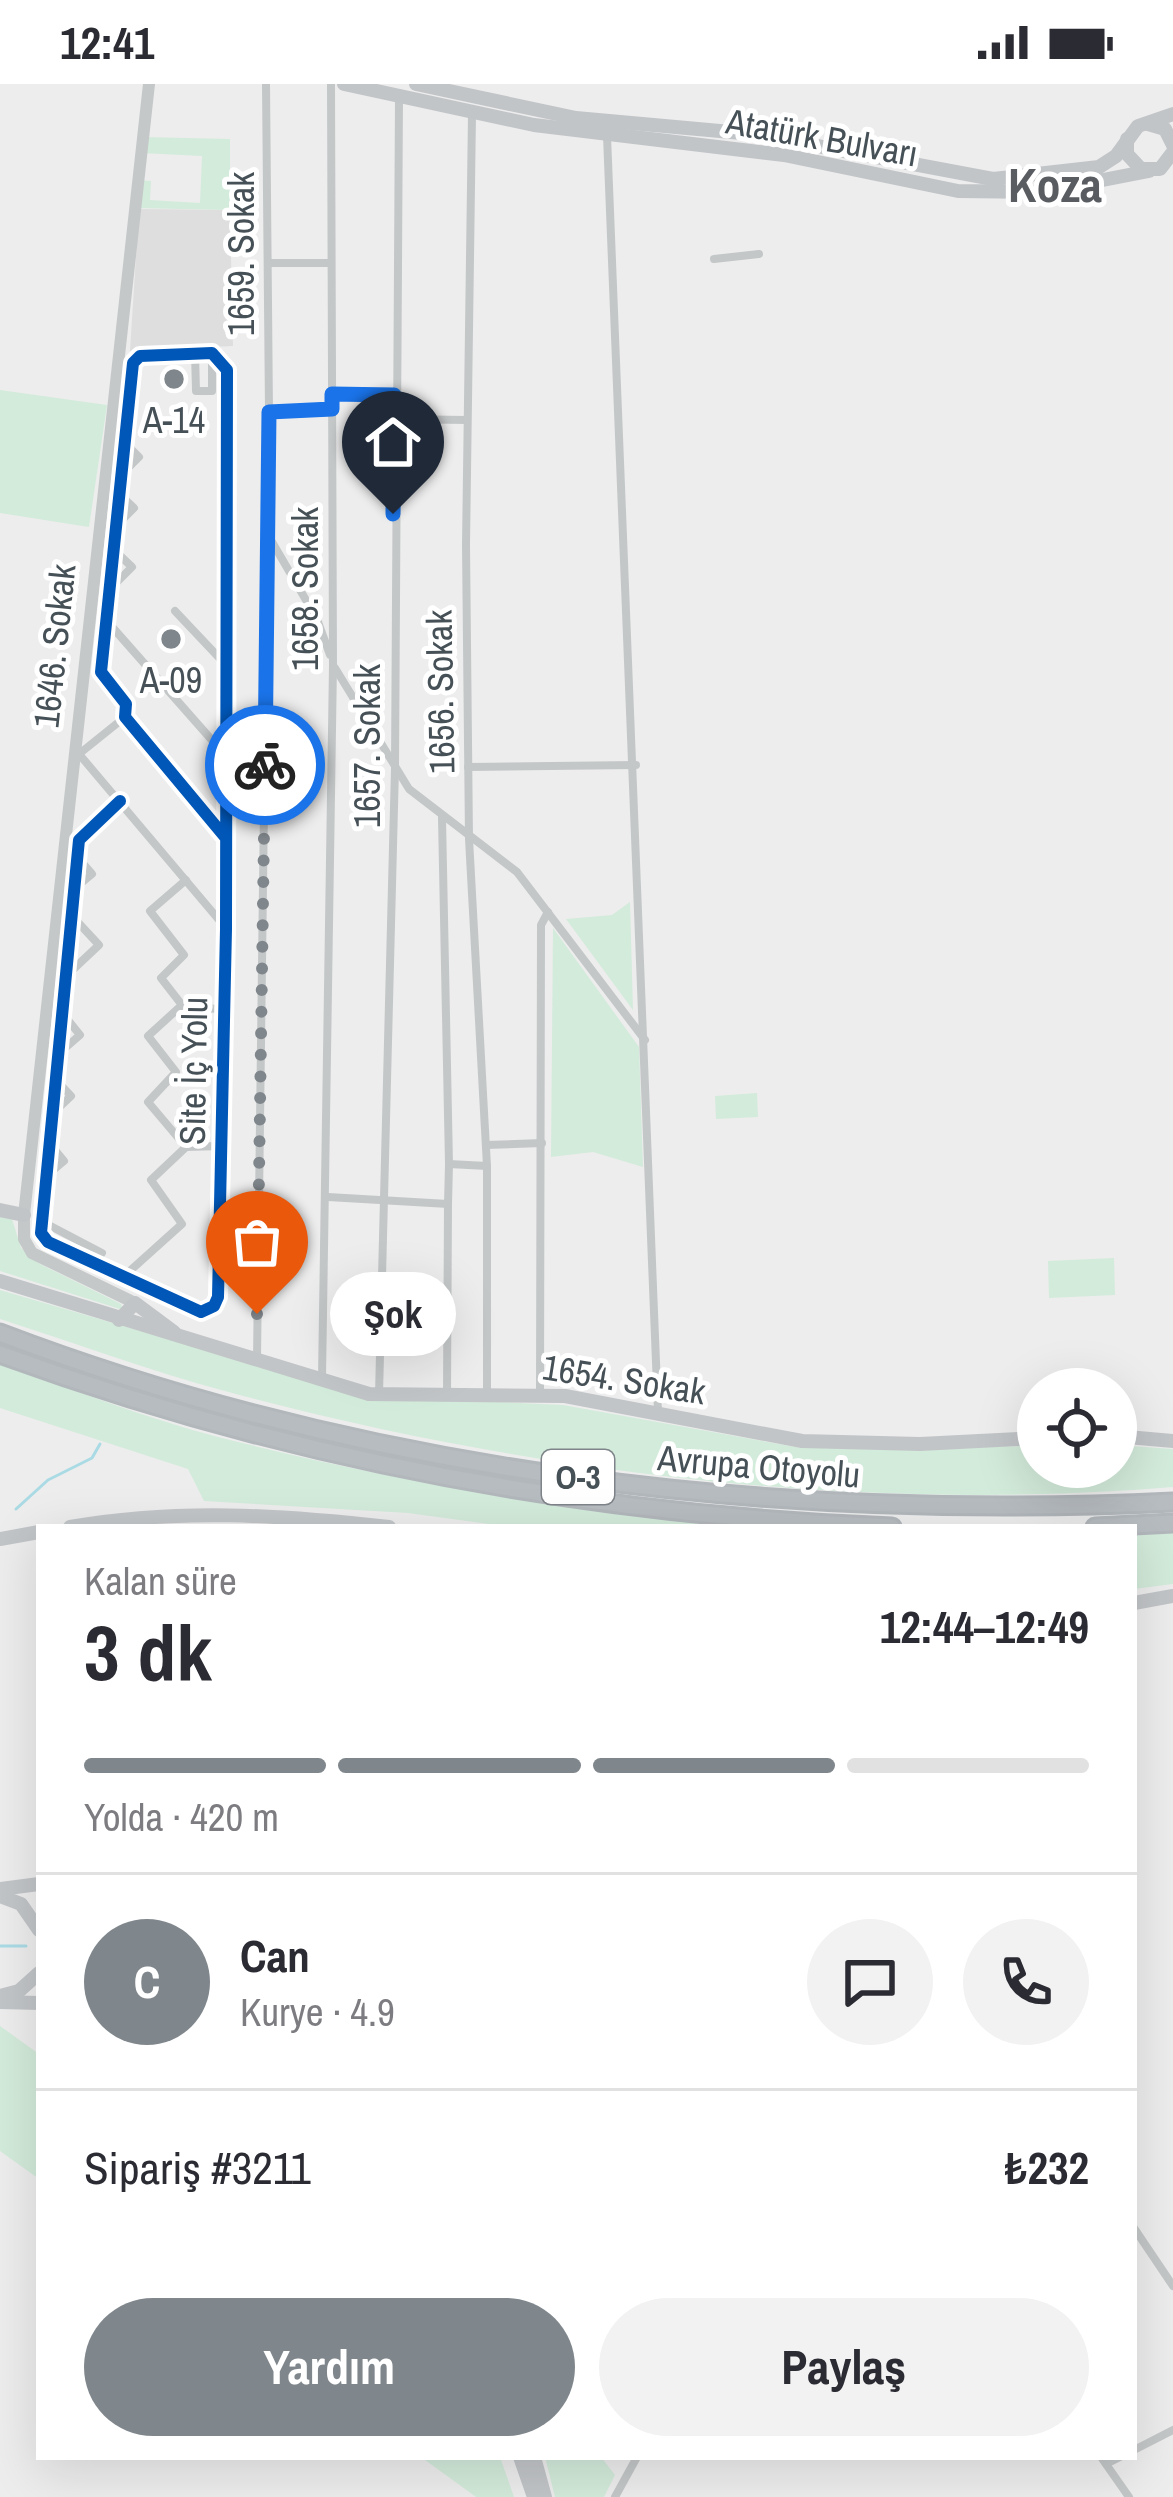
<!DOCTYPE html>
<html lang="tr">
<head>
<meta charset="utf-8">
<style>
  :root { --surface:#fff; --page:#f2f2f3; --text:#2b2b33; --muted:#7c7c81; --line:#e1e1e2; --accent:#80878c }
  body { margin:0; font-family:"Archivo Narrow",sans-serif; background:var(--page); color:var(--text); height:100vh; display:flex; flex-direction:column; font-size:45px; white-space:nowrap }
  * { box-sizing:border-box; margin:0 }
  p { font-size:39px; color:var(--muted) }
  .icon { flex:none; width:66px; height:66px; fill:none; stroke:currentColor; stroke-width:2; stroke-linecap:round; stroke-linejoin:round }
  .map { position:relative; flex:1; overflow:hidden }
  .side { position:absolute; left:36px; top:1440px; width:1101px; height:936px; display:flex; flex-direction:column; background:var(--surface); border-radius:0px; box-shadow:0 12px 48px #0002 }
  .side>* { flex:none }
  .controls { position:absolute; left:1017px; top:1284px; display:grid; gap:24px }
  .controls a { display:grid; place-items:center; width:120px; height:120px; border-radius:50%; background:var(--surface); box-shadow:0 12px 48px #0002; font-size:60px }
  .pin { position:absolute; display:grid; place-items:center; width:102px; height:102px; color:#fff; margin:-123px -51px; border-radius:50% 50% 50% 0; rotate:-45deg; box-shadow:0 0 12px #0007 }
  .pin .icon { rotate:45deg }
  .courier { position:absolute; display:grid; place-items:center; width:120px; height:120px; margin:-60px; border:9px solid #1a73e8; border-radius:50%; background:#fff; color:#222; box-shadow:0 3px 15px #0007 }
  .bubble { position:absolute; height:84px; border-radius:42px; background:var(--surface); box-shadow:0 12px 48px #0002; font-size:39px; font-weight:700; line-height:84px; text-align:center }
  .headline em { font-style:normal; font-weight:700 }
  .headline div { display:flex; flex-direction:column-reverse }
  .headline { display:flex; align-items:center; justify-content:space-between; height:204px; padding:0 48px }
  h1 { font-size:78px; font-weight:700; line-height:90px }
  .bar { display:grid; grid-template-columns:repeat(4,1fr); gap:18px 12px; align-content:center; height:144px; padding:0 48px }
  .bar i { height:15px; border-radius:9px; background:var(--line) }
  .bar .selected { background:var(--accent) }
  .bar p { grid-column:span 4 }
  .line { display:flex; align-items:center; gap:30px; padding:0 48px; border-top:3px solid var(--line) }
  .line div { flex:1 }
  .round { display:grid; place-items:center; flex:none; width:126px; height:126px; border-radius:63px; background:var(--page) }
  .cta { display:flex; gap:24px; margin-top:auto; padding:24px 48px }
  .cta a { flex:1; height:138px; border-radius:72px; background:var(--accent); color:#fff; font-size:48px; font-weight:700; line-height:138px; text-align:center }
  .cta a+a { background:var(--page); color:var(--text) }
  .status { display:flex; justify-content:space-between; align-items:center; height:84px; padding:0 60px; background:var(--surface); direction:ltr }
  .status svg { height:33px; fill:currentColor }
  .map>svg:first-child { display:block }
</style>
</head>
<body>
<div class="status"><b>12:41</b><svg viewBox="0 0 49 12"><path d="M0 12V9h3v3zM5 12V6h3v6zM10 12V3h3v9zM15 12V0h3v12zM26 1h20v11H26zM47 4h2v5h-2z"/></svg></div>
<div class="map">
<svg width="1173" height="2413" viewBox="0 0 1173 2413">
  <rect width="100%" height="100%" fill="#ededed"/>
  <!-- education -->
  <polygon fill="#dfdede" points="139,125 230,126 233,262 130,267"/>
  <!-- green -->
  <g fill="#d3ebdb">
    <polygon points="143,53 230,55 230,126 134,124 137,96 151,97 150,116 200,119 202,72 141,69"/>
    <polygon points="0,306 107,321 89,443 0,429"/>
    <polygon points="630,818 633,926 566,835 612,831"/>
    <polygon points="553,844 639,963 643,1083 593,1068 551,1073"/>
    <polygon points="757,1009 758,1033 716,1035 715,1012"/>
    <polygon points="0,1133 12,1135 21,1164 40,1180 121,1220 123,1226 0,1187"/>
    <polygon points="1114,1174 1115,1211 1049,1214 1048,1177"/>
    <path d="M0,1206L363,1312L563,1321L801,1364L1038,1362V1383H1116V1361L1173,1365V1403C859,1429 529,1389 225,1307C150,1287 75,1259 0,1235Z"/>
    <path d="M0,1280C72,1305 145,1334 218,1353C388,1396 561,1425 735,1443H511L408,1429L204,1417L188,1385L0,1324Z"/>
    <polygon points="1173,1448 1173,1500 1134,1505 1134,1451"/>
    <polygon points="0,1942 39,1970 39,2095 0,2067"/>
    <polygon points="421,2373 500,2373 514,2413 476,2413"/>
    <polygon points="545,2373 601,2373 615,2391 604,2413 555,2413"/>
  </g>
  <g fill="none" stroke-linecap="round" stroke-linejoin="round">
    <!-- stream -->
    <g stroke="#aadbe5" stroke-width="3">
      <polyline points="16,1425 48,1396 92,1374 100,1360"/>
      <polyline points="0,1862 26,1862"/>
    </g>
    <!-- highway casing -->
    <g stroke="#b2b7bc" stroke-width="21">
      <g id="highway">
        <path d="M0,1249C373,1391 777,1437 1173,1418"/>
        <path d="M0,1270C287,1375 587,1431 892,1443"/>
        <polyline points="1095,1443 1173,1439"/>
      </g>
    </g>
    <!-- street -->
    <g stroke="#c4c7c8" stroke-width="8">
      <polyline points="607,52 658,1328"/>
      <polyline points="714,175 759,170"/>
      <polyline points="268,179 331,179"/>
      <polyline points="195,269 196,307 212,307 212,269"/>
      <polyline points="332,310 394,311"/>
      <polyline points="269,328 332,325"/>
      <polyline points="394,335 467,336"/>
      <polyline points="122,390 139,373 125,359"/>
      <polyline points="117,441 134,424 119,410"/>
      <polyline points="268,451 317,535 330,571"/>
      <polyline points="110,505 132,483 113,465"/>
      <polyline points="175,527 226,581"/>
      <polyline points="106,536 225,671"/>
      <polyline points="335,584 409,705 517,788 645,956"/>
      <polyline points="79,670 225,843"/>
      <polyline points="79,670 125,633"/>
      <polyline points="468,683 636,681"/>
      <polyline points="120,717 79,756 41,1149 48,1158 201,1228 214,1222 218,1213 226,845 227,286 212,269 140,272 133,279 101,588 126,620 125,633 225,753"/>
      <polyline points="442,734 449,1080"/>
      <polyline points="74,805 92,790 78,774"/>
      <polyline points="65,893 99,861 73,833"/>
      <polyline points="182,921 225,926"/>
      <polyline points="58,970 80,951 63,930"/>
      <polyline points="54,1028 71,1012 56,996"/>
      <polyline points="486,1061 542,1059"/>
      <polyline points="186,1063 221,1062"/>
      <polyline points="46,1092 64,1077 50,1060"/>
      <polyline points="328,1113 448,1120 449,1080 487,1082 469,755 466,461 472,30"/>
      <polyline points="41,1137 102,1169"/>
      <polyline points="122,1194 182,1140 151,1096 186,1063 148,1018 176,988 148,952 182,921 161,894 184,871 150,827 186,796"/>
      <polyline points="257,1275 269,328 266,0"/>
      <polyline points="322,1294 333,581 331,0"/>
      <polyline points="379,1310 395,684 399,13"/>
      <polyline points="447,1310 448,1120"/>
      <polyline points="540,1310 541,841 548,828"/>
      <polyline points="487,1311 487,1082"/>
      <polyline points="1134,2144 1173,2202"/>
      <polyline points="1134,2366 1173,2346"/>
      <polyline points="1101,2373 1129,2413"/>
      <polyline points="1106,2380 1120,2373"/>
      <polyline points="615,2413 637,2373"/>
    </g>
    <!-- secondary -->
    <polyline stroke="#c5c8c9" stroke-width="12" points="135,1219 32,1169 24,1155 24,1131 149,0"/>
    <!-- primary -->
    <g stroke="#c2c5c8" stroke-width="14">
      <polyline points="344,0 534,41 784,71 958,107 1041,108 1149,87"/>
      <polyline points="416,0 576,34 753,50 993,95 1099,83 1116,72 1138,42 1173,30"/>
      <polyline points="1148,40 1165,45 1173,61"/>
      <polyline points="1127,55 1127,70 1141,85 1160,85 1173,68"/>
      <polyline points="0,1126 24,1131"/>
      <polyline points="0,1197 369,1310 565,1312 802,1357 920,1360 1038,1354"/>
      <polyline points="119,1236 135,1219 174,1248"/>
      <polyline points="1116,1352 1173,1357"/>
      <path d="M70,1443C179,1424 280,1431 389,1443"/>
      <polyline points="0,1455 39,1448"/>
      <polyline points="1134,1519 1173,1512"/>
      <polyline points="0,1805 39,1800"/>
      <polyline points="0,1812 21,1820 39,1846"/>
      <polyline points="0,1912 19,1907 39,1889"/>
      <polyline points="0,1918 39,1919"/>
      <polyline points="520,2373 534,2413"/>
      <polyline points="534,2373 545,2413"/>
    </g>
    <!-- highway -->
    <use href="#highway" stroke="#b7bcc0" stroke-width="15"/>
    <!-- cycleway casing -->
    <g stroke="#fff" stroke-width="20">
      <polyline id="cycleway" points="120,717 79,756 41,1149 48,1158 201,1228 214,1222 218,1213 226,845 227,286 212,269 140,272 133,279 101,588 126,620 125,633 225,753"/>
    </g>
    <!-- cycleway -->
    <use href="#cycleway" stroke="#0057b8" stroke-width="12"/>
  </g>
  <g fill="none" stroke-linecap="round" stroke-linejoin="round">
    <!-- done -->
    <polyline stroke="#80878c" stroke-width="12" stroke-dasharray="0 21.6" points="257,1230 265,681"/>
    <!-- route -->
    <polyline stroke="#1a73e8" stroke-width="15" points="265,681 269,328 332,325 332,310 394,311 393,430"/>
  </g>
  <!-- markers -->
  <g fill="#80878c" stroke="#fff" stroke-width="4.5">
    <circle cx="174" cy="295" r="12"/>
    <circle cx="171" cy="555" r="12"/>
  </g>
  <g text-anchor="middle" stroke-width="10" stroke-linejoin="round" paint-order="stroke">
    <!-- shield labels -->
    <rect fill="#fff" stroke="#7e8489" stroke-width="3" x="542" y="1366" width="72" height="54" rx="9"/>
    <g font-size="33" font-weight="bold" fill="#465057">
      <text x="578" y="1405">O-3</text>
    </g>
    <!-- street labels -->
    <g font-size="36" fill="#465057" stroke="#fff">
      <text transform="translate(822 53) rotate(10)" y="13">Atatürk Bulvarı</text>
      <text transform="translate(241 170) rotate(-90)" y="13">1659. Sokak</text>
      <text transform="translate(305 505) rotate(-90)" y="13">1658. Sokak</text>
      <text transform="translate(54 562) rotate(-84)" y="13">1646. Sokak</text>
      <text transform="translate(440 608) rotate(-91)" y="13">1656. Sokak</text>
      <text transform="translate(367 662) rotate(-90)" y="13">1657. Sokak</text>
      <text transform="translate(193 987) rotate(-89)" y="13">Site İç Yolu</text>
      <text transform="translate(624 1295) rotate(9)" y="13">1654. Sokak</text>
      <text transform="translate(759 1382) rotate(5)" y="13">Avrupa Otoyolu</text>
    </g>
    <!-- poi labels -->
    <g font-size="36" fill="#465057" stroke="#fff">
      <text x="174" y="349">A-14</text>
      <text x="171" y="609">A-09</text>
    </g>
    <!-- district labels -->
    <g font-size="48" font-weight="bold" fill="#595c60" stroke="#fff">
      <text x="1055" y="118">Koza</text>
    </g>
  </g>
</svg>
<div class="controls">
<a><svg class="icon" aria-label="locate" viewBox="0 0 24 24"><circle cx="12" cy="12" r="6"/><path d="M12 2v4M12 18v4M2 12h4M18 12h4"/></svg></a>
</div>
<div class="pin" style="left:257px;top:1230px;background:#ea580c"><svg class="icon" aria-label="bag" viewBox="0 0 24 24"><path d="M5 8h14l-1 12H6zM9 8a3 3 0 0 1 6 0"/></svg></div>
<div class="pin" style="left:393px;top:430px;background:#1f2937"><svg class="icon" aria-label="home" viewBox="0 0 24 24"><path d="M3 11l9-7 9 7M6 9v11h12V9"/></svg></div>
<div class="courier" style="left:265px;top:681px"><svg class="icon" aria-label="bike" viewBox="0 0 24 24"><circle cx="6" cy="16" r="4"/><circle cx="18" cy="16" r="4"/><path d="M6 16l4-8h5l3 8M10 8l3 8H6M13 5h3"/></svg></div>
<div class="bubble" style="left:330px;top:1188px;width:126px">Şok</div>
<section class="side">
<div class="headline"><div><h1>3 dk</h1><p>Kalan süre</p></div><em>12:44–12:49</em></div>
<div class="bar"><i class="selected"></i><i class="selected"></i><i class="selected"></i><i></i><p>Yolda · 420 m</p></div>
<div class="line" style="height:216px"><b class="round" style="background:var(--accent);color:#fff">C</b><div><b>Can</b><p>Kurye · 4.9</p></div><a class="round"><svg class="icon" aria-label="chat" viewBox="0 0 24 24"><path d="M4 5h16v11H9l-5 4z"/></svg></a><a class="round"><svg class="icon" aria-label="phone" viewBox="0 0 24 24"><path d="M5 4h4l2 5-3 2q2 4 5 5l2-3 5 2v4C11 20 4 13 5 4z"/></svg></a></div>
<div class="line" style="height:156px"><div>Sipariş #3211</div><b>₺232</b></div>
<div class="cta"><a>Yardım</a><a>Paylaş</a></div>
</section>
</div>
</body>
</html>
